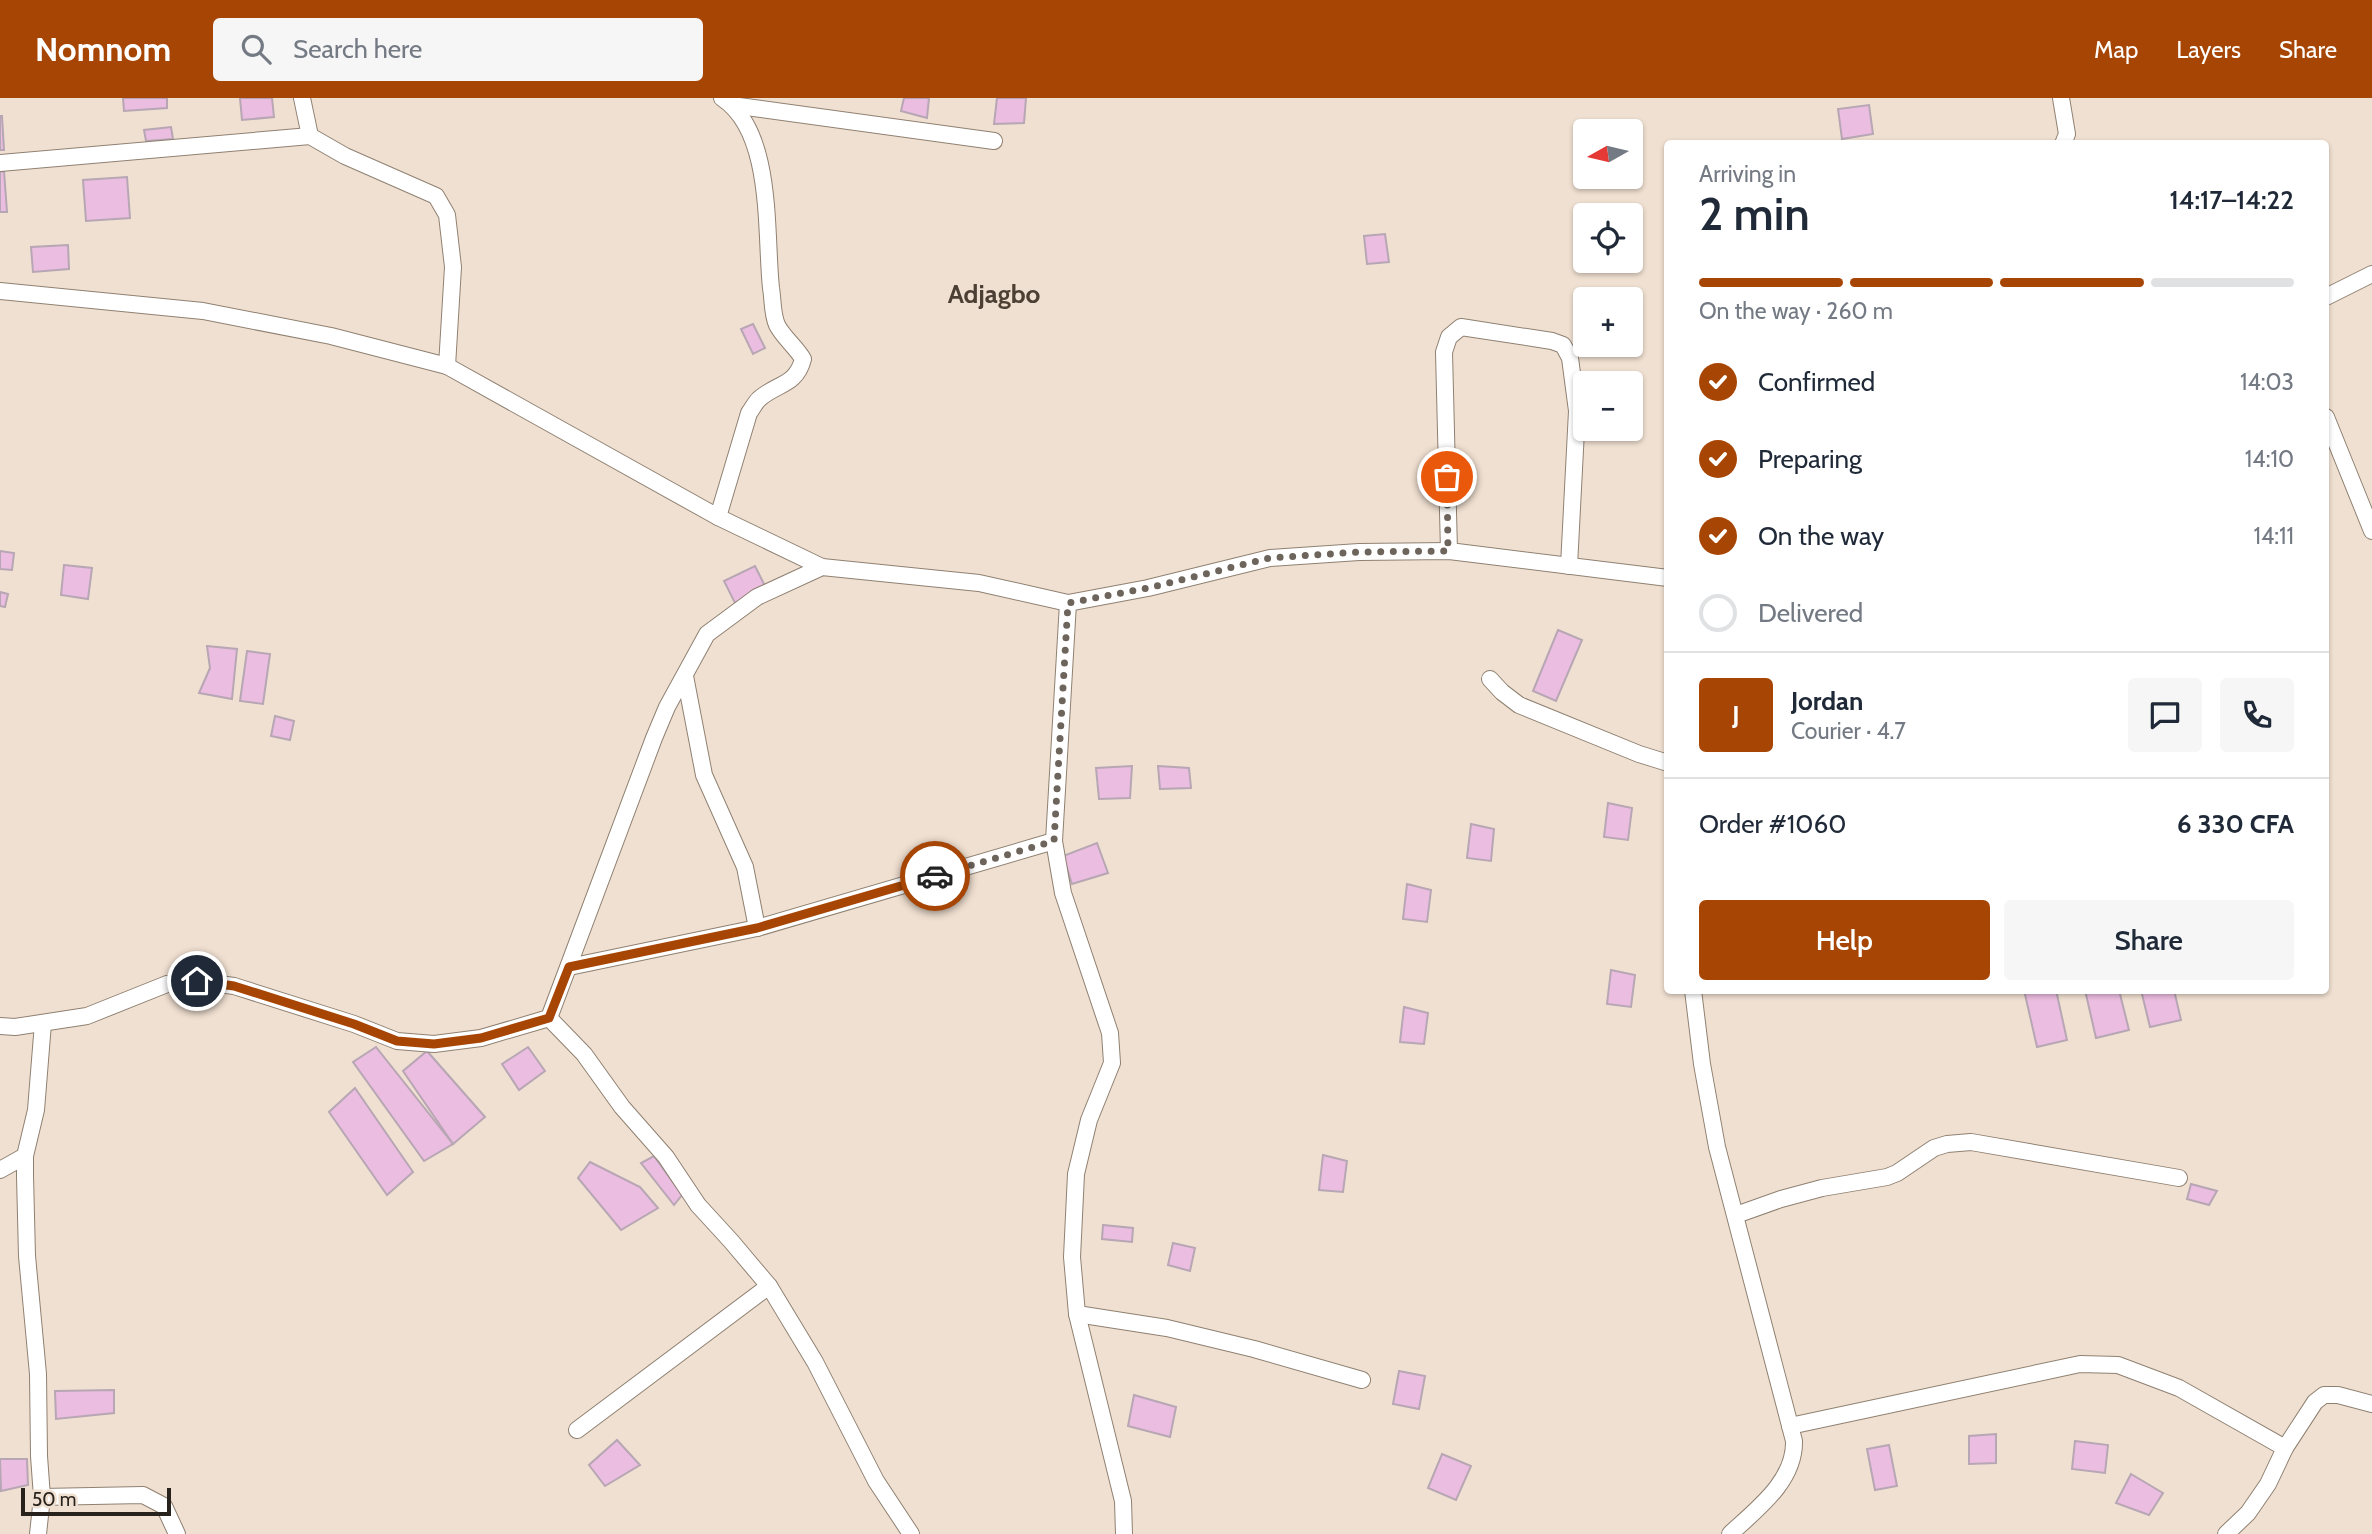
<!DOCTYPE html>
<html lang="en">
<head>
<meta charset="utf-8">
<style>
  :root { --surface:#fff; --page:#f6f6f7; --text:#1f2937; --muted:#747a83; --line:#e0e1e3; --accent:#a74504 }
  body { margin:0; font-family:Cabin,sans-serif; background:var(--page); color:var(--text); height:100vh; display:flex; flex-direction:column; font-size:26px; white-space:nowrap }
  * { box-sizing:border-box; margin:0 }
  p { font-size:23px; color:var(--muted) }
  .icon { flex:none; width:38px; height:38px; fill:none; stroke:currentColor; stroke-width:2; stroke-linecap:round; stroke-linejoin:round }
  .map { position:relative; flex:1; overflow:hidden }
  .sheet { position:absolute; left:1664px; top:42px; width:665px; height:854px; display:flex; flex-direction:column; background:var(--surface); border-radius:7px; box-shadow:0 2px 5px #0004 }
  .sheet>* { flex:none }
  .needle { width:46px; rotate:262deg }
  .tools { position:absolute; left:1573px; top:21px; display:grid; gap:14px }
  .tools a { display:grid; place-items:center; width:70px; height:70px; border-radius:7px; background:var(--surface); box-shadow:0 2px 5px #0004; font-size:35px }
  .scale { position:absolute; left:21px; bottom:18px; width:150px; box-sizing:border-box; padding-left:7px; border:4px solid #27221c; border-top:0; font-size:19px; line-height:24px; white-space:nowrap; color:#27221c; -webkit-text-stroke:5px #f0e0d1; paint-order:stroke }
  .pin { position:absolute; display:grid; place-items:center; width:60px; height:60px; color:#fff; margin:-30px; border:4px solid #fff; border-radius:50%; box-shadow:0 2px 7px #0007 }
  .courier { position:absolute; display:grid; place-items:center; width:70px; height:70px; margin:-35px; border:5px solid #a74504; border-radius:50%; background:#fff; color:#222; box-shadow:0 2px 9px #0007 }
  .head em { font-style:normal; font-weight:600 }
  .head div { display:flex; flex-direction:column-reverse }
  .head { display:flex; align-items:center; justify-content:space-between; height:119px; padding:0 35px }
  h1 { font-size:46px; font-weight:600; line-height:52px }
  .bar { display:grid; grid-template-columns:repeat(4,1fr); gap:10px 7px; align-content:center; height:84px; padding:0 35px }
  .bar i { height:9px; border-radius:5px; background:var(--line) }
  .bar .active { background:var(--accent) }
  .bar p { grid-column:span 4 }
  .line { display:flex; align-items:center; gap:18px; padding:0 35px; border-top:2px solid var(--line) }
  .line div { flex:1 }
  .round { display:grid; place-items:center; flex:none; width:74px; height:74px; border-radius:7px; background:var(--page) }
  ol { padding:0 35px; list-style:none }
  li { display:flex; align-items:center; gap:21px; height:77px }
  li p { margin-inline-start:auto }
  li .icon { padding:7px; border-radius:50%; background:var(--accent); color:#fff; stroke-width:4 }
  li:last-child { color:var(--muted) }
  li i { width:38px; height:38px; border:4px solid var(--line); border-radius:50% }
  .cta { display:flex; gap:14px; margin-top:auto; padding:14px 35px }
  .cta a { flex:1; height:80px; border-radius:7px; background:var(--accent); color:#fff; font-size:28px; font-weight:600; line-height:80px; text-align:center }
  .cta a+a { background:var(--page); color:var(--text) }
  header { display:flex; align-items:center; gap:42px; box-sizing:border-box; height:98px; padding:0 35px; background:var(--accent); color:#fff }
  header strong { font-size:33px }
  nav { display:flex; gap:38px; margin-inline-start:auto; font-size:24px }
  .search { width:490px; height:63px; background:var(--page); display:flex; align-items:center; gap:18px; box-sizing:border-box; padding:0 24px; border-radius:7px; color:var(--muted); font-size:26px }
  .map>svg:first-child { display:block }
</style>
</head>
<body>
<header>
<strong>Nomnom</strong>
<div class="search"><svg class="icon" aria-label="search" viewBox="0 0 24 24"><circle cx="10" cy="10" r="6"/><path d="M15 15l6 6"/></svg>Search here</div>
<nav><a>Map</a><a>Layers</a><a>Share</a></nav>
</header>
<div class="map">
<svg width="2372" height="1436" viewBox="0 0 2372 1436">
  <rect width="100%" height="100%" fill="#f0e0d1"/>
  <!-- building -->
  <g fill="#ebbde0" stroke="#b7a6b3" stroke-width="2">
    <polygon points="123,0 167,0 167,10 124,13"/>
    <polygon points="240,0 272,0 274,19 242,22"/>
    <polygon points="904,0 929,0 927,20 901,13"/>
    <polygon points="997,0 1026,0 1024,25 994,26"/>
    <polygon points="1869,7 1873,36 1842,41 1838,11"/>
    <polygon points="0,18 2,18 4,52 0,52"/>
    <polygon points="171,29 173,41 146,43 144,32"/>
    <polygon points="4,73 7,114 0,114 0,74"/>
    <polygon points="127,79 130,120 86,123 83,82"/>
    <polygon points="1385,136 1389,164 1367,166 1364,138"/>
    <polygon points="68,147 69,171 33,174 31,149"/>
    <polygon points="753,226 765,250 753,256 741,231"/>
    <polygon points="0,453 14,455 12,472 0,471"/>
    <polygon points="64,467 92,470 88,501 61,497"/>
    <polygon points="755,468 766,490 735,505 724,483"/>
    <polygon points="0,494 8,496 5,509 0,508"/>
    <polygon points="1558,532 1582,542 1556,603 1533,593"/>
    <polygon points="207,548 237,551 232,601 199,595 210,570"/>
    <polygon points="247,553 270,556 263,606 240,603"/>
    <polygon points="275,618 294,623 290,642 271,638"/>
    <polygon points="1132,668 1130,700 1099,701 1096,670"/>
    <polygon points="1158,668 1189,670 1191,690 1160,691"/>
    <polygon points="1608,705 1632,710 1628,742 1604,739"/>
    <polygon points="1471,726 1494,731 1491,763 1467,760"/>
    <polygon points="1097,745 1108,775 1072,786 1063,758"/>
    <polygon points="1407,786 1431,792 1427,824 1403,821"/>
    <polygon points="1611,872 1635,877 1631,909 1607,906"/>
    <polygon points="2024,892 2056,892 2067,942 2037,949"/>
    <polygon points="2085,892 2119,892 2129,932 2096,940"/>
    <polygon points="2141,892 2174,892 2181,922 2150,929"/>
    <polygon points="1404,909 1428,915 1424,946 1400,944"/>
    <polygon points="376,949 453,1046 424,1063 353,964"/>
    <polygon points="528,949 545,973 519,992 502,966"/>
    <polygon points="427,953 485,1019 453,1046 403,973"/>
    <polygon points="355,990 413,1074 387,1097 329,1014"/>
    <polygon points="1323,1057 1347,1063 1343,1094 1319,1092"/>
    <polygon points="654,1058 682,1097 674,1107 641,1065"/>
    <polygon points="590,1064 640,1089 658,1110 621,1132 578,1080"/>
    <polygon points="2191,1086 2217,1093 2209,1107 2187,1101"/>
    <polygon points="1103,1127 1133,1130 1132,1144 1102,1141"/>
    <polygon points="1173,1145 1195,1150 1190,1173 1168,1167"/>
    <polygon points="1399,1273 1425,1278 1419,1311 1393,1306"/>
    <polygon points="114,1292 114,1315 56,1321 55,1293"/>
    <polygon points="1134,1297 1176,1309 1170,1339 1128,1328"/>
    <polygon points="1996,1336 1996,1365 1969,1366 1969,1338"/>
    <polygon points="617,1342 640,1367 605,1388 589,1367"/>
    <polygon points="2075,1343 2108,1347 2105,1375 2072,1371"/>
    <polygon points="1889,1347 1897,1388 1875,1392 1867,1351"/>
    <polygon points="1442,1356 1471,1368 1456,1402 1428,1390"/>
    <polygon points="0,1361 27,1361 28,1387 1,1393"/>
    <polygon points="2131,1376 2163,1395 2149,1417 2116,1405"/>
  </g>
  <g fill="none" stroke-linecap="round" stroke-linejoin="round">
    <!-- minor casing -->
    <g stroke="#8f8172" stroke-width="18">
      <g id="minor">
        <polyline points="302,0 310,38"/>
        <polyline points="2061,0 2067,36 2063,46"/>
        <polyline points="732,7 994,43"/>
        <polyline points="0,65 310,38 345,58 436,98 447,117 453,169 447,268"/>
        <polyline points="0,193 203,213 331,238 447,268 718,419 822,469"/>
        <polyline points="2326,199 2372,176"/>
        <polyline points="2326,319 2372,433"/>
        <path d="M718,419L749,315C752,311 755,305 759,301C777,285 796,288 803,261C796,249 783,239 777,227C772,216 773,201 771,190C765,135 774,34 722,0"/>
        <polyline points="1449,453 1444,254 1449,239 1461,229 1552,243 1563,247 1570,260 1577,313 1569,468"/>
        <polyline points="1068,505 1054,743 1063,795 1110,935 1112,965 1089,1022 1076,1076 1072,1159 1077,1216 1123,1403 1124,1436"/>
        <polyline points="685,578 704,677 745,769 757,830"/>
        <polyline points="1490,581 1502,594 1519,607 1639,656 1668,665"/>
        <polyline points="569,869 757,830 1054,743"/>
        <path d="M1693,892L1702,966L1717,1049L1794,1343C1795,1383 1757,1411 1730,1436"/>
        <polyline points="549,920 584,956 622,1009 666,1059 698,1107 731,1143 769,1188 815,1264 876,1383 911,1436"/>
        <polyline points="0,928 15,929 87,918 167,886 197,883 234,888 354,926 397,943 434,946 481,940 549,920 654,640 667,609 707,536 757,499 822,469 979,485 1068,505 1148,490 1270,460 1359,454 1449,453 1668,480"/>
        <polyline points="0,1072 25,1058"/>
        <polyline points="1736,1117 1781,1101 1822,1090 1887,1079 1897,1075 1934,1050 1947,1046 1971,1044 2179,1080"/>
        <polyline points="1077,1216 1167,1230 1254,1251 1362,1282"/>
        <polyline points="1790,1328 2080,1266 2118,1267 2179,1290 2285,1350"/>
        <polyline points="577,1332 769,1188"/>
        <polyline points="42,1399 143,1397 164,1408 177,1436"/>
        <polyline points="38,1436 42,1399 39,1358 38,1276 27,1158 25,1078 25,1058 36,1012 43,925"/>
        <polyline points="2226,1436 2248,1415 2268,1386 2285,1350 2315,1304 2324,1297 2338,1297 2372,1306"/>
      </g>
    </g>
    <!-- minor -->
    <use href="#minor" stroke="#fff" stroke-width="16"/>
  </g>
  <g fill="none" stroke-linecap="round" stroke-linejoin="round">
    <!-- done -->
    <polyline stroke="#6d645b" stroke-width="7" stroke-dasharray="0 12.6" points="935,778 1054,743 1068,505 1148,490 1270,460 1359,454 1448,453 1447,379"/>
    <!-- route -->
    <polyline stroke="#a74504" stroke-width="9" points="197,883 234,888 354,926 397,943 434,946 481,940 549,920 569,869 757,830 935,778"/>
  </g>
  <g text-anchor="middle" stroke-width="7" stroke-linejoin="round" paint-order="stroke">
    <!-- quarter labels -->
    <g font-size="26" font-weight="bold" fill="#4c3f33" stroke="#f0e0d1">
      <text x="994" y="205">Adjagbo</text>
    </g>
  </g>
</svg>
<div class="tools">
<a><svg class="needle" viewBox="-14 -14 28 28"><path d="M0-13l5 13h-10z" fill="#e53935"/><path d="M0 13l5-13h-10z" fill="#747a83"/></svg></a>
<a><svg class="icon" aria-label="locate" viewBox="0 0 24 24"><circle cx="12" cy="12" r="6"/><path d="M12 2v4M12 18v4M2 12h4M18 12h4"/></svg></a>
<a>+</a>
<a>−</a>
</div>
<div class="scale">50 m</div>
<div class="pin" style="left:1447px;top:379px;background:#ea580c"><svg class="icon" aria-label="bag" viewBox="0 0 24 24"><path d="M5 8h14l-1 12H6zM9 8a3 3 0 0 1 6 0"/></svg></div>
<div class="pin" style="left:197px;top:883px;background:#1f2937"><svg class="icon" aria-label="home" viewBox="0 0 24 24"><path d="M3 11l9-7 9 7M6 9v11h12V9"/></svg></div>
<div class="courier" style="left:935px;top:778px"><svg class="icon" aria-label="car" viewBox="0 0 24 24"><path d="M5 17H2v-5l4-1 3-4h7l3 4 3 1v5h-3M9 17h6M6 11h13"/><circle cx="7" cy="17" r="2"/><circle cx="17" cy="17" r="2"/></svg></div>
<section class="sheet">
<div class="head"><div><h1>2 min</h1><p>Arriving in</p></div><em>14:17–14:22</em></div>
<div class="bar"><i class="active"></i><i class="active"></i><i class="active"></i><i></i><p>On the way · 260 m</p></div>
<ol>
<li><svg class="icon" aria-label="check" viewBox="0 0 24 24"><path d="M5 12l5 5 9-10"/></svg>Confirmed<p>14:03</p></li>
<li><svg class="icon" aria-label="check" viewBox="0 0 24 24"><path d="M5 12l5 5 9-10"/></svg>Preparing<p>14:10</p></li>
<li><svg class="icon" aria-label="check" viewBox="0 0 24 24"><path d="M5 12l5 5 9-10"/></svg>On the way<p>14:11</p></li>
<li><i></i>Delivered</li>
</ol>
<div class="line" style="height:126px"><b class="round" style="background:var(--accent);color:#fff">J</b><div><b>Jordan</b><p>Courier · 4.7</p></div><a class="round"><svg class="icon" aria-label="chat" viewBox="0 0 24 24"><path d="M4 5h16v11H9l-5 4z"/></svg></a><a class="round"><svg class="icon" aria-label="phone" viewBox="0 0 24 24"><path d="M5 4h4l2 5-3 2q2 4 5 5l2-3 5 2v4C11 20 4 13 5 4z"/></svg></a></div>
<div class="line" style="height:91px"><div>Order #1060</div><b>6 330 CFA</b></div>
<div class="cta"><a>Help</a><a>Share</a></div>
</section>
</div>
</body>
</html>
